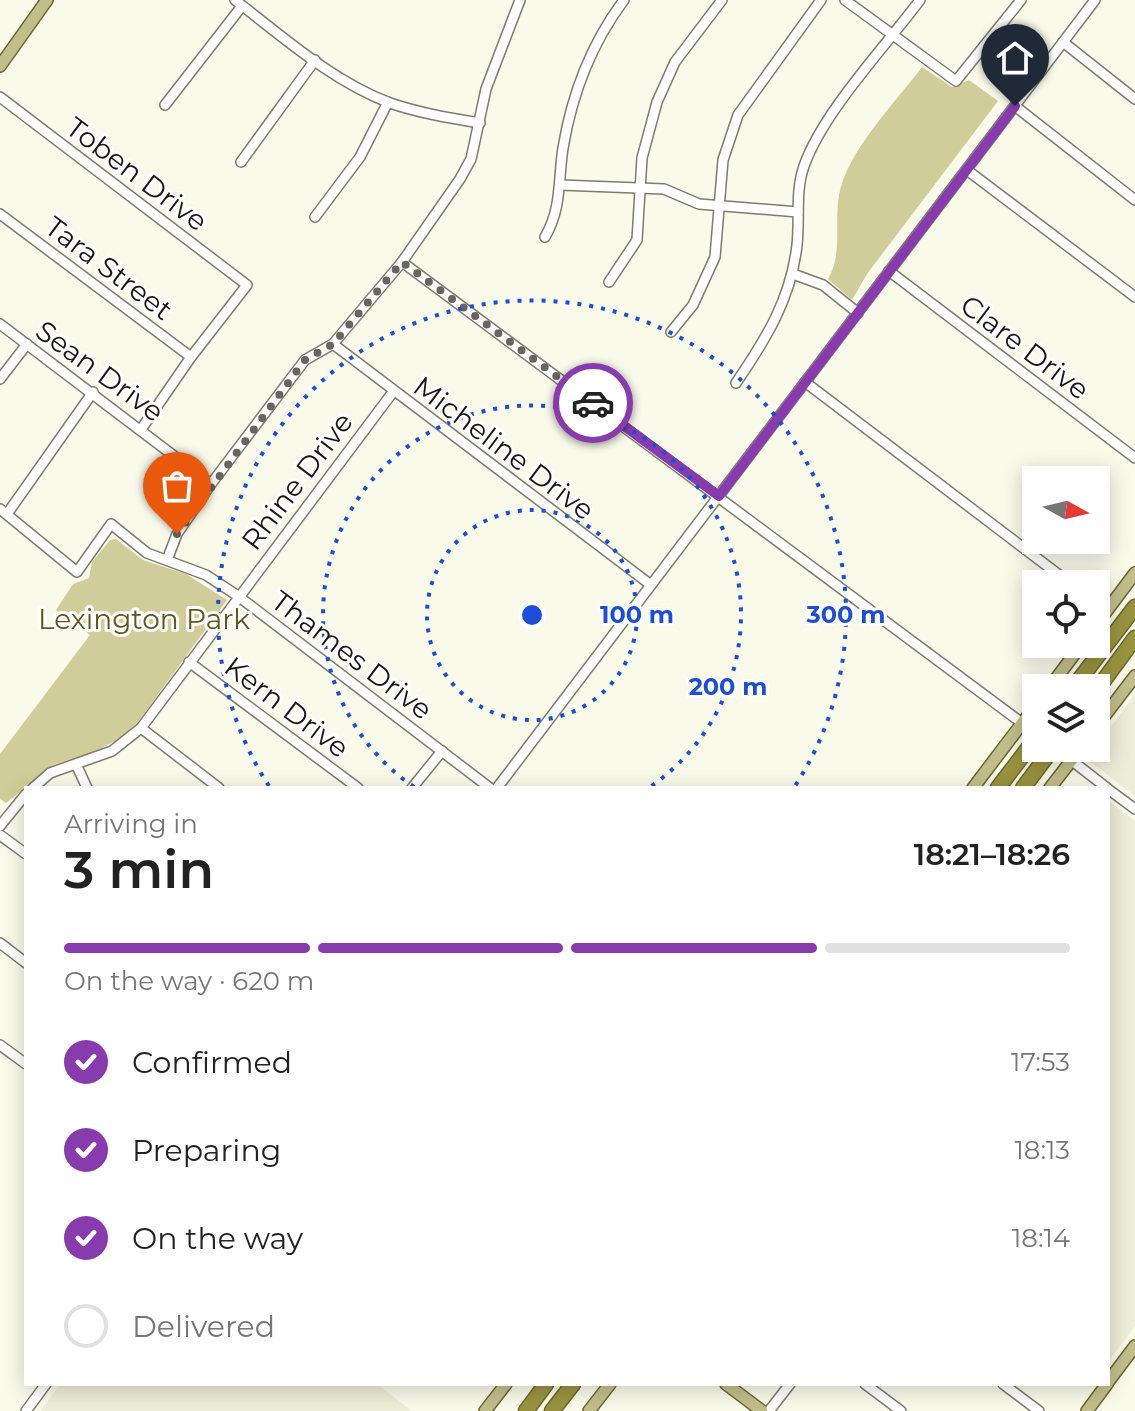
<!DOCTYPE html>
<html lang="en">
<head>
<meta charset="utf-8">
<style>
  :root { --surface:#fff; --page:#f6f6f6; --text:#222; --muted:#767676; --line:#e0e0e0; --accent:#883bac }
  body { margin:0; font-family:Montserrat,sans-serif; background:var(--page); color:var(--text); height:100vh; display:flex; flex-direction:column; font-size:30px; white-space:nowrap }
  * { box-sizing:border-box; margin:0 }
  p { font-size:26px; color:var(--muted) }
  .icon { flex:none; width:44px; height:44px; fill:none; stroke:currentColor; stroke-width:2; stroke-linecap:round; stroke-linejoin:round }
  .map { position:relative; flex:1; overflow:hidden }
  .panel { position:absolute; left:24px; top:786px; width:1086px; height:600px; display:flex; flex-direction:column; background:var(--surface); border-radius:0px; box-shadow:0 4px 20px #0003 }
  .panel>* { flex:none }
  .needle { width:52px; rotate:98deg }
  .buttons { position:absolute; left:1022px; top:466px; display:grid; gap:16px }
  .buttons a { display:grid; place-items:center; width:88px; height:88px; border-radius:0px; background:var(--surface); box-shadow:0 4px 20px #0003; font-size:40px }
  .pin { position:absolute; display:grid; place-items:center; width:68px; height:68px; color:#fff; margin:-82px -34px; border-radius:50% 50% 50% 0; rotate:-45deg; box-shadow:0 0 8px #0007 }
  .pin .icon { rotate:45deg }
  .courier { position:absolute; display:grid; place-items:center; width:80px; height:80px; margin:-40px; border:6px solid #883bac; border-radius:50%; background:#fff; color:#222; box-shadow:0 2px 10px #0007 }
  .head em { font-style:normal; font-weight:600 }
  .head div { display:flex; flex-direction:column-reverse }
  .head { display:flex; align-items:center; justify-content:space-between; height:136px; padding:0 40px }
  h1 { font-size:52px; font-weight:600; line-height:60px }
  .bar { display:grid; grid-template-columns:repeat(4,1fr); gap:12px 8px; align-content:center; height:96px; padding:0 40px }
  .bar i { height:10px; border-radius:6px; background:var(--line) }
  .bar .selected { background:var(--accent) }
  .bar p { grid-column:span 4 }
  ol { padding:0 40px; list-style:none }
  li { display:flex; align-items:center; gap:24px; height:88px }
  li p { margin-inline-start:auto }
  li .icon { padding:8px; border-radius:50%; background:var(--accent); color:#fff; stroke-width:4 }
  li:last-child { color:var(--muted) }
  li i { width:44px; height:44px; border:4px solid var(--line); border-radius:50% }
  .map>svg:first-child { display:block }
</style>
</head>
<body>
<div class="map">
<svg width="1135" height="1411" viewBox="0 0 1135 1411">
  <rect width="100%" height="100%" fill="#fafaeb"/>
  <!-- built -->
  <g fill="#eeedd7">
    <polygon points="1135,694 1135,796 1087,759"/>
    <polygon points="1108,800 1135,821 1135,1326 1108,1362"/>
    <polygon points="61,1384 377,1384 412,1411 40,1411"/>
  </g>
  <!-- green -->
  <g fill="#d0cd9a">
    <path d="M922,67L952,87L969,80L998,101L867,274L852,300L828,279C843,254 834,223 839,195C847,151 896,102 922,67Z"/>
    <polygon points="116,539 143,560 186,574 227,600 138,722 117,740 94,752 53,765 6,803 0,799 0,754 90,635 56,610 73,584 89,578 92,562 110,540"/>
  </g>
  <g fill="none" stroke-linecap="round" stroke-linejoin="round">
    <!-- minor casing -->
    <g stroke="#7d7c70" stroke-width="12">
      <g id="minor">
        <path d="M235,0C283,37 332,81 390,103C419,113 450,118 480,123"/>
        <polyline points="845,0 956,81 1021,0"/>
        <polyline points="1063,42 1135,99"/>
        <polyline points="0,97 247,285 191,357 142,428"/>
        <polyline points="165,105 242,6"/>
        <polyline points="1015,106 1135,200"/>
        <polyline points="241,162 315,60"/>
        <polyline points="967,170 1135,297"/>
        <polyline points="560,185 664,189 699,204 798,212"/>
        <polyline points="0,214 191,357"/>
        <polyline points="315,217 360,157 388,102"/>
        <path d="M545,237C562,208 558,180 563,148C572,94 591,44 624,0"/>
        <polyline points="402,262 1022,723"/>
        <polyline points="889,271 1135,458"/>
        <polyline points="793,274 823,285 858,313"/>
        <polyline points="609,282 637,240 642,158 657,102 675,62 722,0"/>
        <polyline points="0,324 211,484"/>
        <polyline points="671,332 693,305 715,257 723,160 738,115 821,0"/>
        <polyline points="333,344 651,585"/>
        <polyline points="0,379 27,344"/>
        <polyline points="805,382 1071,584"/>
        <path d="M736,383C766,339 791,299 797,245C800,219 795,191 804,166C823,112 885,47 920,0"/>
        <polyline points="0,509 77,572 111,524 147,553 206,575 238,596 490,788"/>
        <polyline points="7,514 93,392"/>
        <polyline points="167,560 177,534 211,484 305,360 333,344 402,262 460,179 471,159 486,89 520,0"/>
        <polyline points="1096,603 1107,611"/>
        <polyline points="189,662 358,788"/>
        <polyline points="141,728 219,788"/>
        <polyline points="1071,760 1107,788"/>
        <polyline points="76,764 87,788"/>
        <polyline points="33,788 50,773 112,751 141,728 393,392"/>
        <polyline points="412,788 442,751"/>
        <polyline points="497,788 1095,0"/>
        <polyline points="1108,789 1135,809"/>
        <polyline points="0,826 26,794"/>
        <polyline points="0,835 26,854"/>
        <polyline points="0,943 26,963"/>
        <polyline points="0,1045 26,1064"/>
        <polyline points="865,1384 901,1411"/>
        <polyline points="1003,1384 1039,1411"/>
        <polyline points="26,1411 46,1384"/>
        <polyline points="769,1411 790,1384"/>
      </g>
    </g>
    <!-- major casing -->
    <g stroke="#6c672f" stroke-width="14">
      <g id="major">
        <polyline points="0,66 47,0"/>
        <polyline points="1096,625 1135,573"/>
        <polyline points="1049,688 1082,644"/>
        <polyline points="1096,727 1135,676"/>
        <polyline points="973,788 1036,705"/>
        <polyline points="1050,788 1081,748"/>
        <polyline points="1108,1382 1135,1346"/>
        <polyline points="726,1384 762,1411"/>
        <polyline points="485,1411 506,1384"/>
        <polyline points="589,1411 610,1384"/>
        <polyline points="1087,1411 1107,1384"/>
      </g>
    </g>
    <!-- highway casing -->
    <g stroke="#6c672f" stroke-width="17">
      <g id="highway">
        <polyline points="1073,688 1135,607"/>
        <polyline points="1096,691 1135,638"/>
        <polyline points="998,788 1036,738"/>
        <polyline points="1023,788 1053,748"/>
        <polyline points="526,1411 546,1384"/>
        <polyline points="552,1411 573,1384"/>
      </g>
    </g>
    <!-- minor -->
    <use href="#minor" stroke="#fff" stroke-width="9"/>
    <!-- major -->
    <use href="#major" stroke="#c2be8c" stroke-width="11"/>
    <!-- highway -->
    <use href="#highway" stroke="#99933f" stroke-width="14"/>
  </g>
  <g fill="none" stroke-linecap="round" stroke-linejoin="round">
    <!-- done -->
    <polyline stroke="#66665e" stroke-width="8" stroke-dasharray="0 14.4" points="177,534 305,360 333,344 402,262 593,403"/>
    <!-- route -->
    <polyline stroke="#883bac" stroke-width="10" points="593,403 719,496 1015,106"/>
  </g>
  <!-- distance rings -->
  <g fill="none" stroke="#1d4ed8" stroke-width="4" stroke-dasharray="4 8">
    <circle cx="532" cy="615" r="105"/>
    <path d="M414 787A209 209 0 1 1 650 787"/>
    <path d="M269 786A314 314 0 1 1 795 786"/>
  </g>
  <g text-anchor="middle" stroke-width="6" stroke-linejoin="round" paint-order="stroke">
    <!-- street labels -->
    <g font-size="28" fill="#171612" stroke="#fff">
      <text transform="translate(137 174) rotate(37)" y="10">Toben Drive</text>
      <text transform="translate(109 268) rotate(37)" y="10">Tara Street</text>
      <text transform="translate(1025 347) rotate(37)" y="10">Clare Drive</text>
      <text transform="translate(100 371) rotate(36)" y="10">Sean Drive</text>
      <text transform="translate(504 448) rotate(37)" y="10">Micheline Drive</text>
      <text transform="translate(297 481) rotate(-53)" y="10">Rhine Drive</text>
      <text transform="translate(352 655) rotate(37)" y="10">Thames Drive</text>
      <text transform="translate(287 707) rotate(37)" y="10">Kern Drive</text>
    </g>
    <!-- park labels -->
    <g font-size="28" fill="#5d5922" stroke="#fff">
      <text x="144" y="629">Lexington Park</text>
    </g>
  </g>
  <circle cx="532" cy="615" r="12" fill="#1d4ed8" stroke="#fff" stroke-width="4"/>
  <g font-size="24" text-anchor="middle" font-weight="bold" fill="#1d4ed8" stroke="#fff" stroke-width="6" stroke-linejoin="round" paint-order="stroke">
    <text x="637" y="623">100 m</text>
    <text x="846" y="623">300 m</text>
    <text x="728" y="695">200 m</text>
  </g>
</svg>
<div class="buttons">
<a><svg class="needle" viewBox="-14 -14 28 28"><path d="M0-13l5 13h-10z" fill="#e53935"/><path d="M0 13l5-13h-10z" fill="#767676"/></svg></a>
<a><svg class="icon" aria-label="locate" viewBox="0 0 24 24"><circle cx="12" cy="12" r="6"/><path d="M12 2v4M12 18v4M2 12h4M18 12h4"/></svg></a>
<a><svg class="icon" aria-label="layers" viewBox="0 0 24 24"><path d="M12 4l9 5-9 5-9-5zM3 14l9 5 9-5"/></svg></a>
</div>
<div class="pin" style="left:177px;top:534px;background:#ea580c"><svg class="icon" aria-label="bag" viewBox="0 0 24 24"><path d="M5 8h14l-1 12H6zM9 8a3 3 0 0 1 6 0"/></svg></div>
<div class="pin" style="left:1015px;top:106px;background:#1f2937"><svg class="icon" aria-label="home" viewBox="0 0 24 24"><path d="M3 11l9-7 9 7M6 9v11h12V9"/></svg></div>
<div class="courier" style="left:593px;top:403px"><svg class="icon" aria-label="car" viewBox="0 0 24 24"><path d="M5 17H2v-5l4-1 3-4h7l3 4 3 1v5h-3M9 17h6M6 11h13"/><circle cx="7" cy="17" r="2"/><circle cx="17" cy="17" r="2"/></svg></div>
<section class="panel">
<div class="head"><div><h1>3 min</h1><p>Arriving in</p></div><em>18:21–18:26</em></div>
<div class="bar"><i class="selected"></i><i class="selected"></i><i class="selected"></i><i></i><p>On the way · 620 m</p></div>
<ol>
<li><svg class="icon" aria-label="check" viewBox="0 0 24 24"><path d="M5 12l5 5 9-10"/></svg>Confirmed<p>17:53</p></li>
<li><svg class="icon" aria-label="check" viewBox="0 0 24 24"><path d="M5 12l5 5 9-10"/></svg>Preparing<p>18:13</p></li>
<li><svg class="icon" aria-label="check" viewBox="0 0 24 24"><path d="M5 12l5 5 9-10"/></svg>On the way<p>18:14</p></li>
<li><i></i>Delivered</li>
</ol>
</section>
</div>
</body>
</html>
